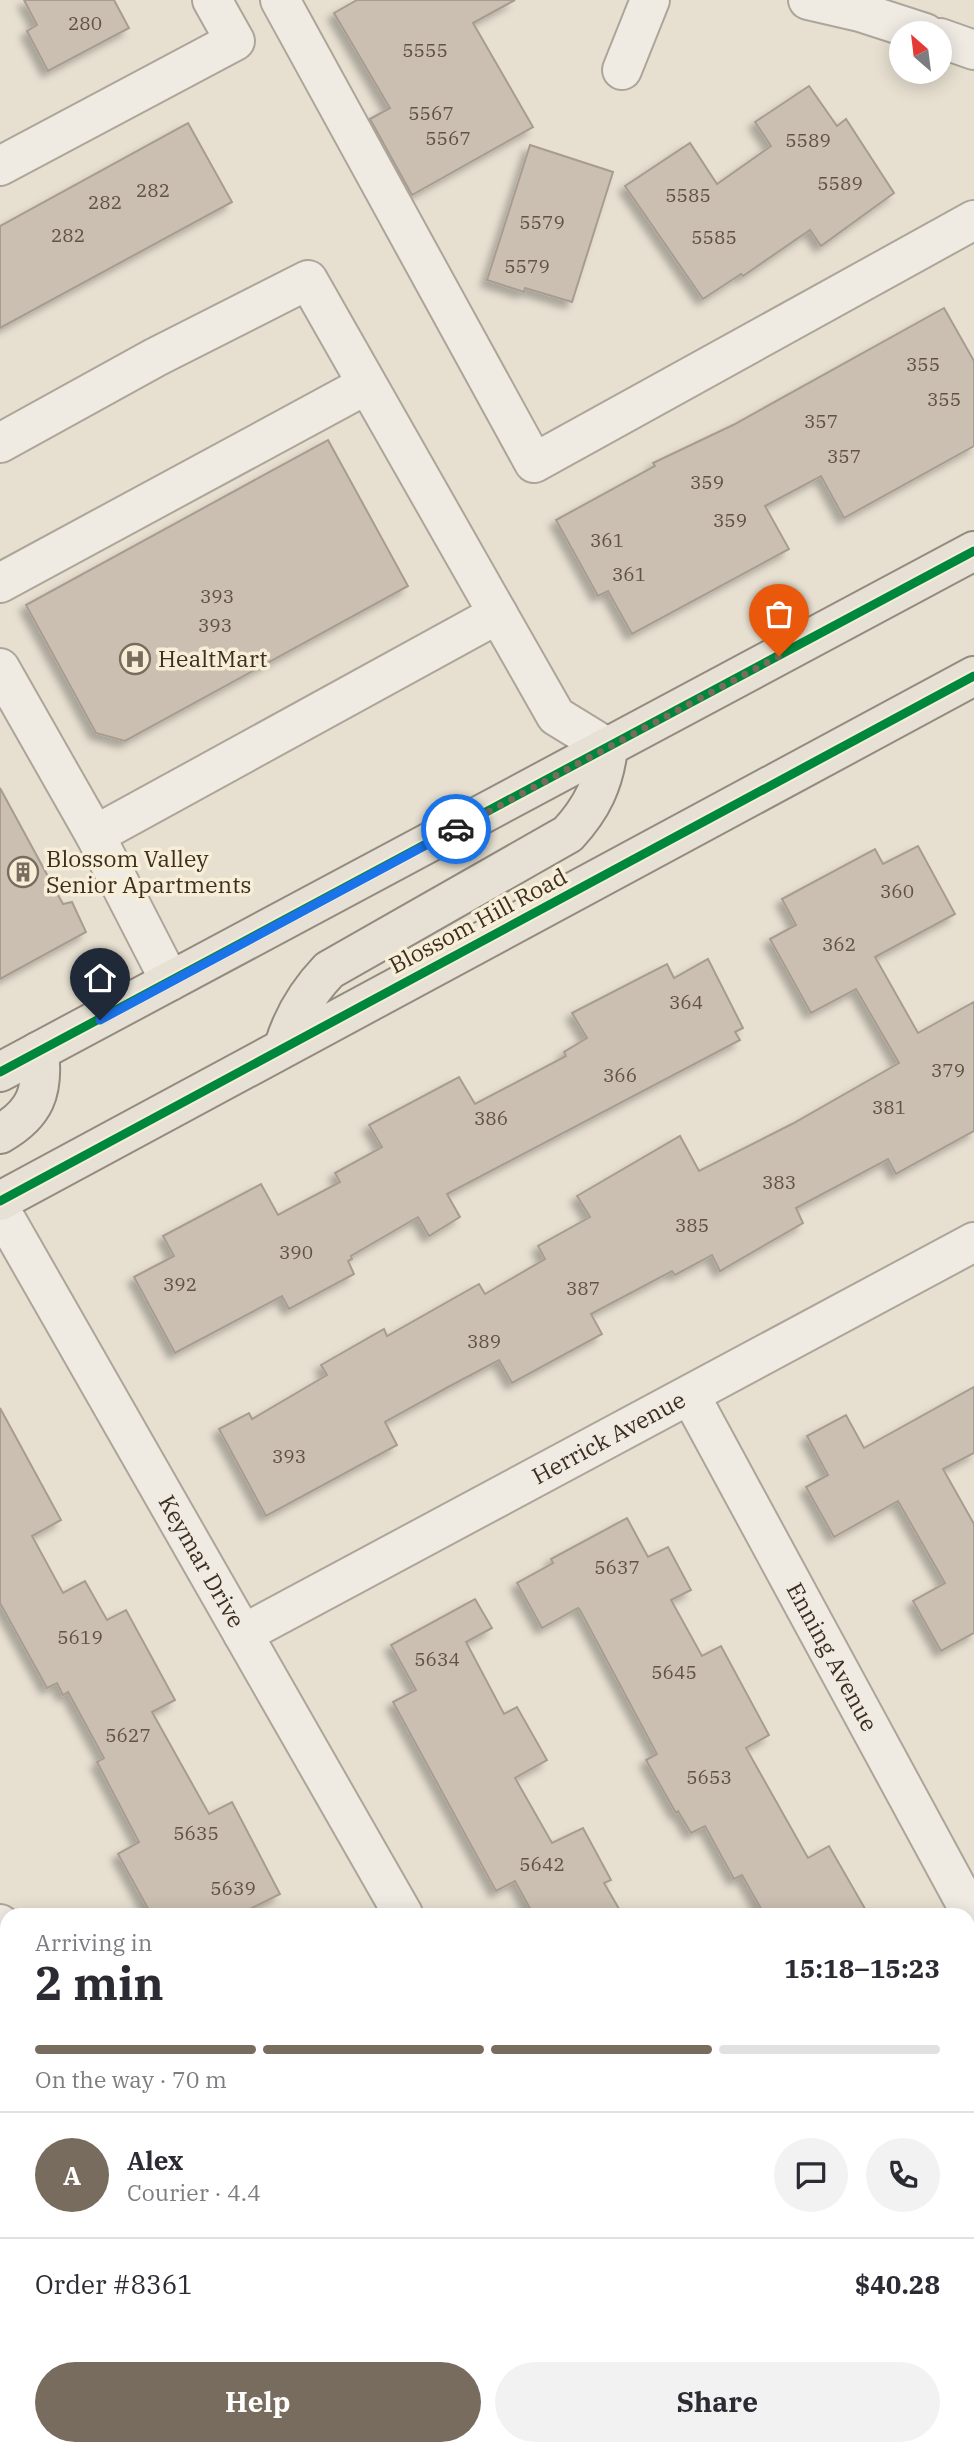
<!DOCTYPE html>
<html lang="en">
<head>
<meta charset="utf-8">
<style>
  :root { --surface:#fff; --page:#f2f2f3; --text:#2b2b33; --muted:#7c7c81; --line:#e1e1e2; --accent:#786c5e }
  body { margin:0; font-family:"IBM Plex Serif",serif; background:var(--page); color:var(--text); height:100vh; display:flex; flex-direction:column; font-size:26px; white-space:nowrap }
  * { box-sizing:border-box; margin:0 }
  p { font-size:23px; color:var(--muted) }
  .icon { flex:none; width:38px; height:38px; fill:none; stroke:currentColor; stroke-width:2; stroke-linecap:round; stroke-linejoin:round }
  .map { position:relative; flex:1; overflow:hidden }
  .drawer { position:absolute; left:0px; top:1908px; width:975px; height:548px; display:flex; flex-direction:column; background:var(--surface); border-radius:21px 21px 0 0; box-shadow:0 4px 18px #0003 }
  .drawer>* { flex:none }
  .needle { width:46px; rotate:332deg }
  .tools { position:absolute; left:889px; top:21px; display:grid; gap:14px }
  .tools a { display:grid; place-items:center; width:63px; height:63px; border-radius:50%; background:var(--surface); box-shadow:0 4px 18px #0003; font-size:35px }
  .pin { position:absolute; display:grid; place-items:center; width:60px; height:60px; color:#fff; margin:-72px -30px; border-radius:50% 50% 50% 0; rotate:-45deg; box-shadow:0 0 7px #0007 }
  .pin .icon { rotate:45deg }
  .courier { position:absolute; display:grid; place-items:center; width:70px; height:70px; margin:-35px; border:5px solid #1a73e8; border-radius:50%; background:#fff; color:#222; box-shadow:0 2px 9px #0007 }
  .overview em { font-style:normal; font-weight:800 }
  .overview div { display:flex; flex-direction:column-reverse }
  .overview { display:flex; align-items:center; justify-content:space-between; height:119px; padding:0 35px }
  h1 { font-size:46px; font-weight:800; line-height:52px }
  .bar { display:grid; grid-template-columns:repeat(4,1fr); gap:10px 7px; align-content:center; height:84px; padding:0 35px }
  .bar i { height:9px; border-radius:5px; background:var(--line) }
  .bar .active { background:var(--accent) }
  .bar p { grid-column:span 4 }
  .line { display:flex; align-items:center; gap:18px; padding:0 35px; border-top:2px solid var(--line) }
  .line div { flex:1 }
  .round { display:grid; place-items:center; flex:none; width:74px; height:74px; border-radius:37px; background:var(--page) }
  .cta { display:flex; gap:14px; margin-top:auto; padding:14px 35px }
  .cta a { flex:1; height:80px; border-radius:42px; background:var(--accent); color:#fff; font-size:28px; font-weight:800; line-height:80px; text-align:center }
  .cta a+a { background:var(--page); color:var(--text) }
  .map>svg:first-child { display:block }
</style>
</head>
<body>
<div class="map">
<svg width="974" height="2455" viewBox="0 0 974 2455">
  <defs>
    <filter id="shadow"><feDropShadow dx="-6" dy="6" stdDeviation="3.5" flood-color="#0004"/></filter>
  </defs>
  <rect width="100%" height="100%" fill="#e7e0d1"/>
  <!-- building -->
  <g fill="#cbbfb2" stroke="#a89c90" stroke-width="2" filter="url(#shadow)">
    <polygon points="24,0 114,0 129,28 48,71 27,31 37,25"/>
    <polygon points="357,0 515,0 473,23 533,127 412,195 370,119 390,108 334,13"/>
    <polygon points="809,86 837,126 846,119 894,193 821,246 810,230 743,276 741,274 703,299 625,186 690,143 717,184 771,146 755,122"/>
    <polygon points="188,123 232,202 0,328 0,226"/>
    <polygon points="530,145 613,172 572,302 525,288 524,292 487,280"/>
    <polygon points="944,308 974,361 974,446 844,518 821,476 765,506 789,549 632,634 608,591 598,596 556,520 655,466 653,463 733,425"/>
    <polygon points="328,440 408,586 125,741 96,733 26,605"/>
    <polygon points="0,788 63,904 72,902 86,932 0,979"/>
    <polygon points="918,846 955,914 875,957 918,1033 974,1002 974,1131 896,1174 888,1159 796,1208 803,1223 720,1271 712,1255 675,1275 672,1271 591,1314 602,1334 512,1383 499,1360 450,1386 385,1422 397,1445 266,1516 219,1429 249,1413 252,1419 327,1375 321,1365 384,1329 387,1336 479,1284 485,1294 545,1259 538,1246 590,1217 577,1196 680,1136 699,1171 792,1124 899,1063 856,989 811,1013 770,939 796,925 782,899 875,849 883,864"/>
    <polygon points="708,959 743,1028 735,1032 740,1040 447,1194 460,1217 429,1236 418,1217 351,1256 352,1259 348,1261 354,1274 289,1309 282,1296 175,1353 134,1277 174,1256 163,1236 261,1184 278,1215 340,1182 335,1173 382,1147 369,1125 459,1077 475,1104 566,1056 564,1052 587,1038 572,1013 667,964 674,978"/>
    <polygon points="974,1387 974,1453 943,1469 974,1524 974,1633 941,1651 913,1601 945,1583 898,1501 834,1537 806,1487 828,1475 807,1436 846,1415 864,1448"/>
    <polygon points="0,1408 61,1520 32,1536 63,1593 85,1581 107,1620 126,1610 175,1700 152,1712 209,1814 232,1802 280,1894 240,1914 151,1914 118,1854 139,1842 97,1762 104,1758 68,1692 63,1695 57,1683 47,1688 0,1603"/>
    <polygon points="627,1518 648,1557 668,1547 691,1590 671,1600 702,1656 721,1646 769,1735 746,1748 808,1858 829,1846 868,1914 764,1914 742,1875 734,1879 705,1826 691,1833 678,1811 676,1813 646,1760 657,1754 580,1610 578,1608 542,1628 517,1583 553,1563 551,1559"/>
    <polygon points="475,1599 492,1628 466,1642 504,1714 517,1707 547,1760 515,1778 552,1843 583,1828 611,1880 604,1883 622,1914 533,1914 515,1881 496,1891 393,1702 416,1690 391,1645"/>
  </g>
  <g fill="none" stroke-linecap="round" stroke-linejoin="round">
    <!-- minor casing -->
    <g stroke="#ada599" stroke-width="42">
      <g id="minor">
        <polyline points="280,0 534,463 974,220"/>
        <polyline points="808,0 860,12 925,33"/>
        <polyline points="940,38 974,50"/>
        <polyline points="622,70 650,0"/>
        <polyline points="0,166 235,41 212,0"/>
        <polyline points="0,443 156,357 308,280 556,716 608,748"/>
        <polyline points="0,583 366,385"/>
        <polyline points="0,668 95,835 498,614"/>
        <polyline points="95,835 170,981"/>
        <path id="s1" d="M0,1209L403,1914"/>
        <path id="s2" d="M690,1395L974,1919"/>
        <path id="s3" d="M243,1634L974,1242"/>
        <polyline points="0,1924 7,1937"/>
        <polyline points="0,2312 7,2308"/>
        <polyline points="545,2455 558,2448"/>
      </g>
    </g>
    <!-- major casing -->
    <g stroke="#928b80" stroke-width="42">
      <g id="major">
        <path d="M284,1046C293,1016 307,993 329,970L568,834C592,808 604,783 608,748"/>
        <polyline points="0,1072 974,551"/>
        <path d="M0,1134C35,1114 44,1092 39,1051"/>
        <polyline points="0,1201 974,676"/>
      </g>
    </g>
    <!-- minor -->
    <use href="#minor" stroke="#efebe3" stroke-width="38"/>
    <!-- major -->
    <use href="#major" stroke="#e6e1d4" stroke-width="38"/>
    <!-- cycleway casing -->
    <g stroke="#f7eed8" stroke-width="13">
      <g id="cycleway">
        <polyline points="0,1072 974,551"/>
        <polyline points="0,1201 974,676"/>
      </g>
    </g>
    <!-- cycleway -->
    <use href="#cycleway" stroke="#00873e" stroke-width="9"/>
  </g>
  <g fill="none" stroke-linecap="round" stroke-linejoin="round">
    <!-- done -->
    <polyline stroke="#786c5e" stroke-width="7" stroke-dasharray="0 12.6" points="456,829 779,656"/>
    <!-- route -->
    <polyline stroke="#1a73e8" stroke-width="9" points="100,1020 456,829"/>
  </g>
  <!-- icons -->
  <defs>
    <g id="hospital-ring" transform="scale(1.575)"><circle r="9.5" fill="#f7eed8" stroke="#786c5e" stroke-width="1.5"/><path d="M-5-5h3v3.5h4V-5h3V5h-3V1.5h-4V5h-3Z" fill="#786c5e"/></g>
    <g id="building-ring" transform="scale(1.575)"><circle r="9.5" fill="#f7eed8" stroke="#786c5e" stroke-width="1.5"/><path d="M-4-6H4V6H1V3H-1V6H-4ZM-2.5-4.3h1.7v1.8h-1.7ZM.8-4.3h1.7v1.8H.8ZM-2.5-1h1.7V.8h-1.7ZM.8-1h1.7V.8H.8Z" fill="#786c5e"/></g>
  </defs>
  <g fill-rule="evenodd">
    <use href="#hospital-ring" x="135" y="659"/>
    <use href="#building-ring" x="23" y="872"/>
  </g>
  <g text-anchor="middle" stroke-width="7" stroke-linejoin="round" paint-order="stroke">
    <!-- number labels -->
    <g font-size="19" fill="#605244">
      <text x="85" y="30">280</text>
      <text x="425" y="57">5555</text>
      <text x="431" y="120">5567</text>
      <text x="448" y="145">5567</text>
      <text x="808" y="147">5589</text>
      <text x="840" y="190">5589</text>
      <text x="153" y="197">282</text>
      <text x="688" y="202">5585</text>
      <text x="105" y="209">282</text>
      <text x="542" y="229">5579</text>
      <text x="68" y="242">282</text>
      <text x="714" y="244">5585</text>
      <text x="527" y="273">5579</text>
      <text x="923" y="371">355</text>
      <text x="944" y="406">355</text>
      <text x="821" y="428">357</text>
      <text x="844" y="463">357</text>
      <text x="707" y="489">359</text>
      <text x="730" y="527">359</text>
      <text x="607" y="547">361</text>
      <text x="629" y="581">361</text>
      <text x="217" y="603">393</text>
      <text x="215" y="632">393</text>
      <text x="897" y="898">360</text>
      <text x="839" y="951">362</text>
      <text x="686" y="1009">364</text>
      <text x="948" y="1077">379</text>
      <text x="620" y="1082">366</text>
      <text x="889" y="1114">381</text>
      <text x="491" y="1125">386</text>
      <text x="779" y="1189">383</text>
      <text x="692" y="1232">385</text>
      <text x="296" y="1259">390</text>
      <text x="180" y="1291">392</text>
      <text x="583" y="1295">387</text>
      <text x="484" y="1348">389</text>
      <text x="289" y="1463">393</text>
      <text x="617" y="1574">5637</text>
      <text x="80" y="1644">5619</text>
      <text x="437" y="1666">5634</text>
      <text x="674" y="1679">5645</text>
      <text x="128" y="1742">5627</text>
      <text x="709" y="1784">5653</text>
      <text x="196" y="1840">5635</text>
      <text x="542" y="1871">5642</text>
      <text x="233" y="1895">5639</text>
    </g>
    <!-- poi labels -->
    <g font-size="23" fill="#3d2e20" stroke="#f7eed8" text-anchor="start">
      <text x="158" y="667">HealtMart</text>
      <text x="46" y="867">Blossom Valley<tspan x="46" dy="26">Senior Apartments</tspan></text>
    </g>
    <!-- street labels -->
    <g font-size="23" fill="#3d2e20" stroke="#f7eed8">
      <text transform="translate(478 921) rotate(-28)" y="8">Blossom Hill Road</text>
      <text dy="8" stroke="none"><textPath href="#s3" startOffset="415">Herrick Avenue</textPath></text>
      <text dy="8" stroke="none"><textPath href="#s1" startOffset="406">Keymar Drive</textPath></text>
      <text dy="8" stroke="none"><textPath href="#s2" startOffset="298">Enning Avenue</textPath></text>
    </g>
  </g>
</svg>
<div class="tools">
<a><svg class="needle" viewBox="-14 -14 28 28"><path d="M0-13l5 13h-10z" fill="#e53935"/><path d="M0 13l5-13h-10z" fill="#7c7c81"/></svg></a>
</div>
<div class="pin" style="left:779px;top:656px;background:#ea580c"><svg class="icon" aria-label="bag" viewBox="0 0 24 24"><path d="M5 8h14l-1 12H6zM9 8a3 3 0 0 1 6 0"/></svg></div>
<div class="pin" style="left:100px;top:1020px;background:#1f2937"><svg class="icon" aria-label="home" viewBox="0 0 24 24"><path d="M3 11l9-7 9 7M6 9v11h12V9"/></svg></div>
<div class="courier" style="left:456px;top:829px"><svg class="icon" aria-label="car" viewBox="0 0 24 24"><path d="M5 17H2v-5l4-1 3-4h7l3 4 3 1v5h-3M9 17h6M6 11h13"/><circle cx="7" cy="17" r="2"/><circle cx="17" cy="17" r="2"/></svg></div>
<section class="drawer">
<div class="overview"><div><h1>2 min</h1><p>Arriving in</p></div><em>15:18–15:23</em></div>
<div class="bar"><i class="active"></i><i class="active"></i><i class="active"></i><i></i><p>On the way · 70 m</p></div>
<div class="line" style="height:126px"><b class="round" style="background:var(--accent);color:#fff">A</b><div><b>Alex</b><p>Courier · 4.4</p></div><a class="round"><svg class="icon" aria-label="chat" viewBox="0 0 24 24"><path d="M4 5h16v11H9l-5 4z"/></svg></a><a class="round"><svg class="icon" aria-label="phone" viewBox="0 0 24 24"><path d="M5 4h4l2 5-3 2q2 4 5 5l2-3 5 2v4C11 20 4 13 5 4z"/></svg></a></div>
<div class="line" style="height:91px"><div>Order #8361</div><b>$40.28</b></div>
<div class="cta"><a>Help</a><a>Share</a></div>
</section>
</div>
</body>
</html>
